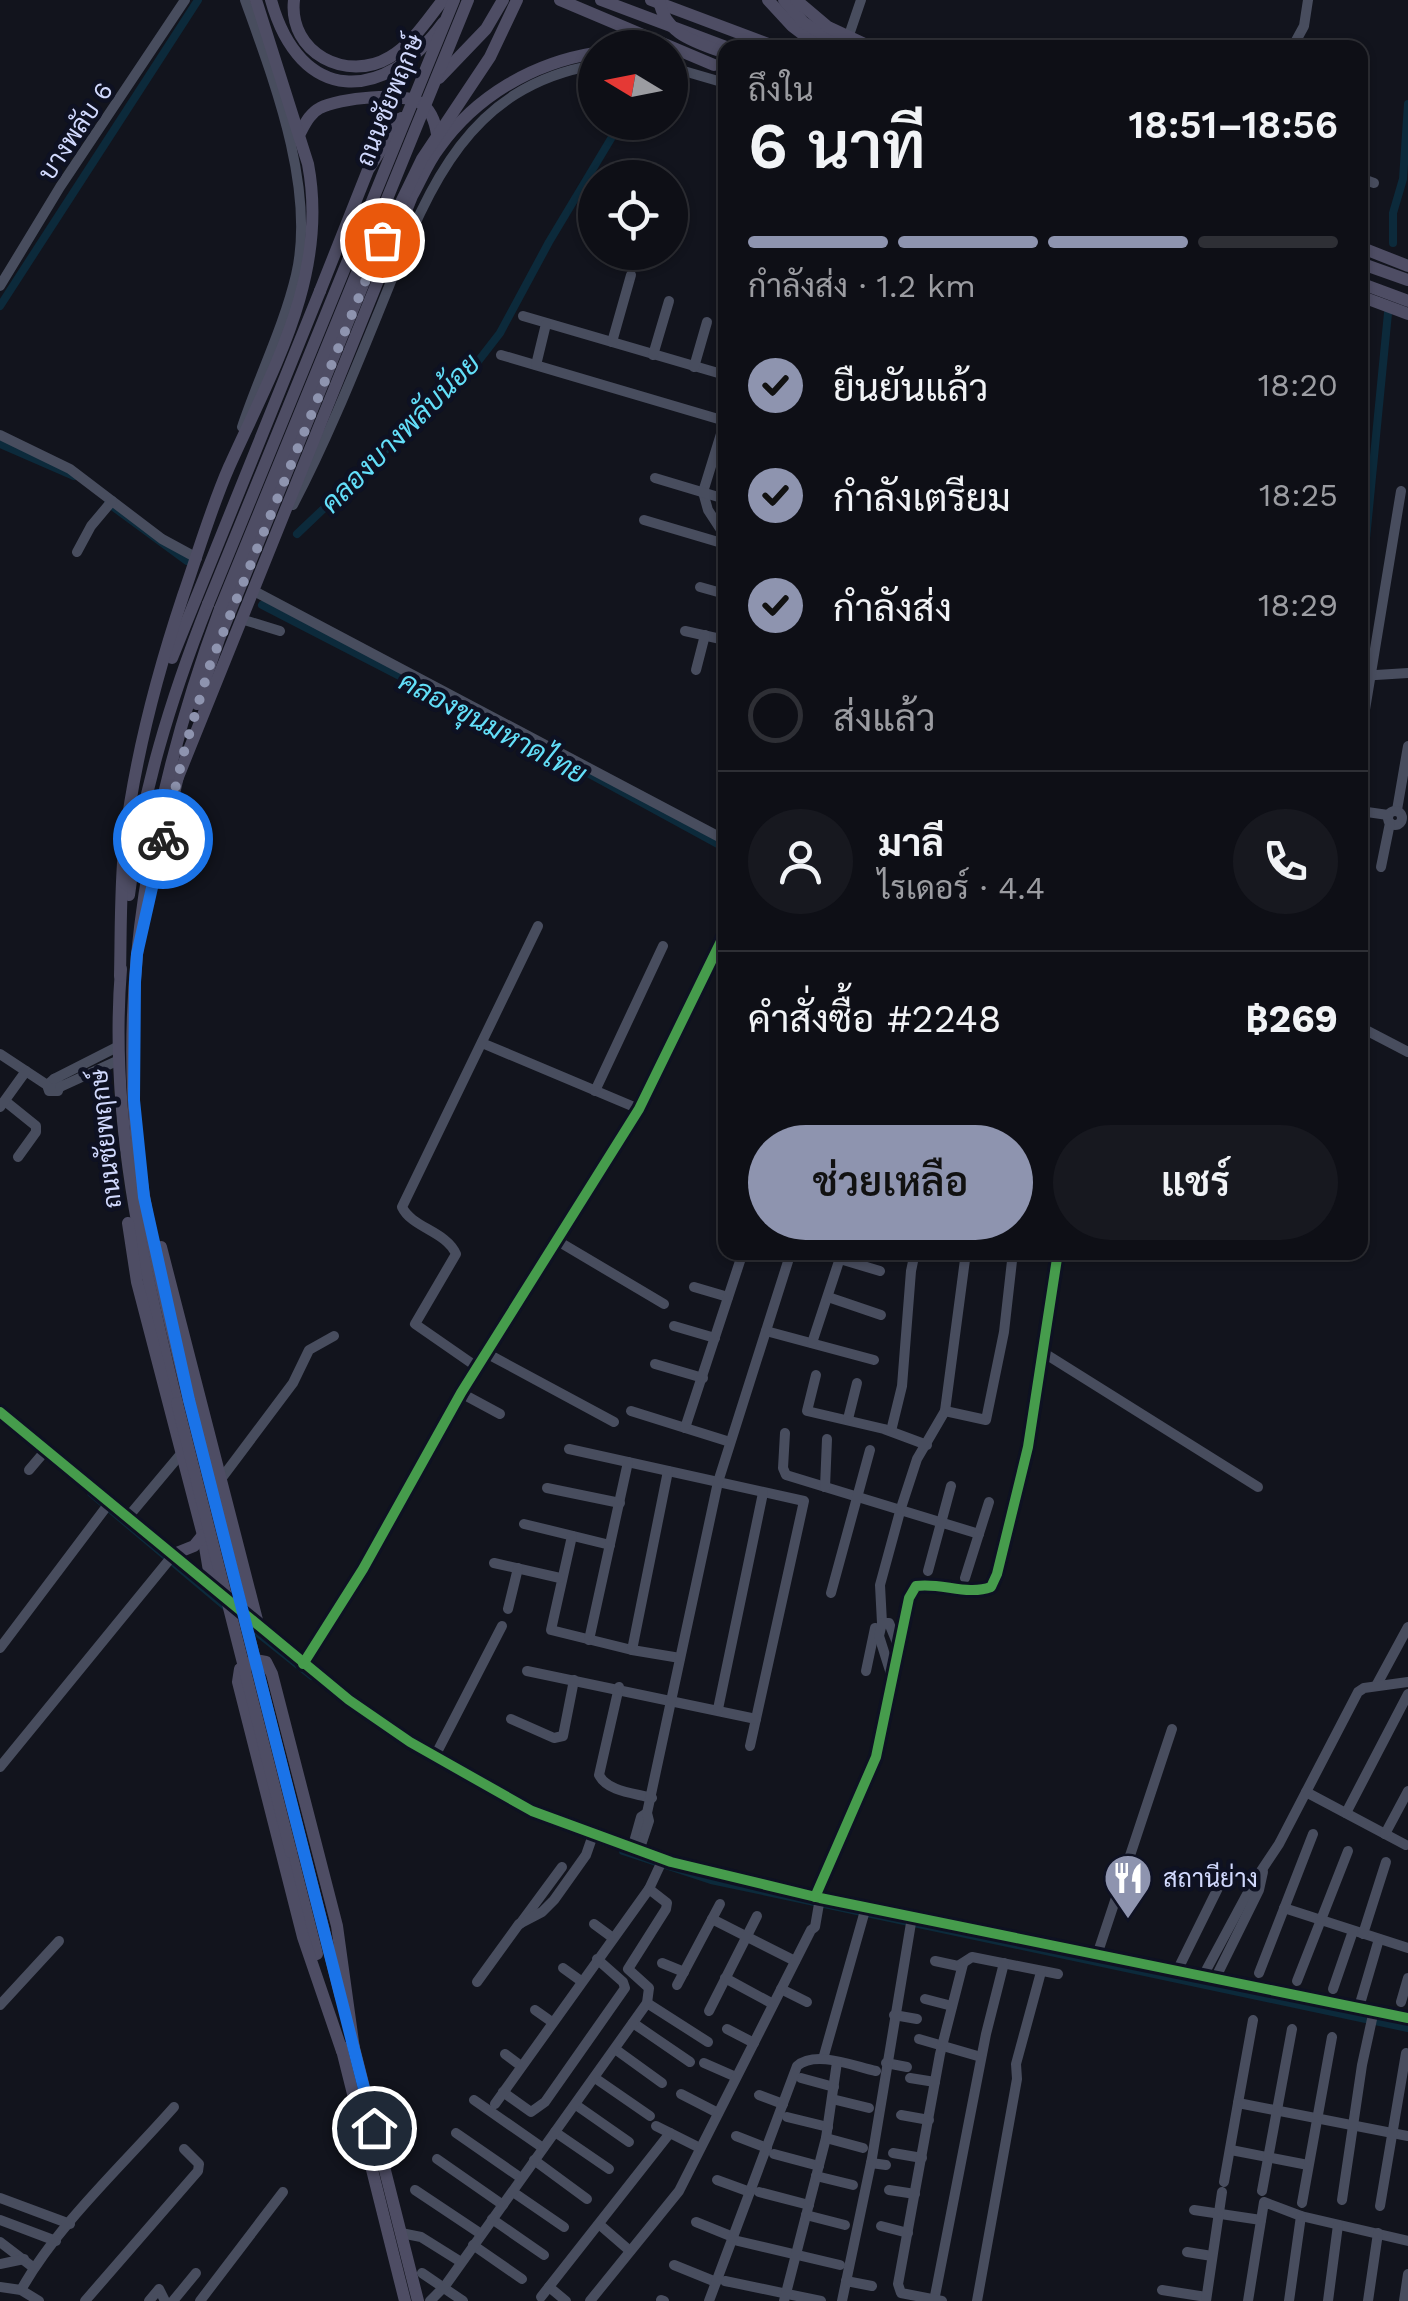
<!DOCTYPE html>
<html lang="th">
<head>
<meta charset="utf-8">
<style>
  :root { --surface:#0e0f16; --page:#17181f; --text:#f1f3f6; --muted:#9b9ca1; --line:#2e2f35; --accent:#8e94af }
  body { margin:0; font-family:"Work Sans",Sarabun,sans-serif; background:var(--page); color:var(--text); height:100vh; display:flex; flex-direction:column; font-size:38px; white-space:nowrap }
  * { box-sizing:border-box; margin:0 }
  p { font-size:32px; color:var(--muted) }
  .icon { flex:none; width:55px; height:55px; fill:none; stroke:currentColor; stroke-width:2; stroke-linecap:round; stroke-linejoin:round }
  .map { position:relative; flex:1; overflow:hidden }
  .drawer { position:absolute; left:718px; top:40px; width:650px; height:1220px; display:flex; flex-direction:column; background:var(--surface); border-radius:20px; box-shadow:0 2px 8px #0004,0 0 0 2px var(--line) }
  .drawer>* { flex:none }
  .needle { width:65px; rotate:280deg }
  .controls { position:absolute; left:578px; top:30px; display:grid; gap:20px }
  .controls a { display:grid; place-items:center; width:110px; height:110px; border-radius:50%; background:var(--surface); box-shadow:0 2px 8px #0004,0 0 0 2px var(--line); font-size:50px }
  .pin { position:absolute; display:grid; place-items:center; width:85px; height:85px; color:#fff; margin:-42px; border:5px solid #fff; border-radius:50%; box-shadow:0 2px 10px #0007 }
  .courier { position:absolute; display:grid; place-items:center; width:100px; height:100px; margin:-50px; border:8px solid #1a73e8; border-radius:50%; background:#fff; color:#222; box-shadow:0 2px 12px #0007 }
  .summary em { font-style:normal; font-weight:600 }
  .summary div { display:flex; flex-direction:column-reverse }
  .summary { display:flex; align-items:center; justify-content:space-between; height:170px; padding:0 30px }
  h1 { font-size:65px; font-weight:600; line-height:75px }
  .bar { display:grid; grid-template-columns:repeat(4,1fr); gap:15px 10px; align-content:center; height:120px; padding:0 30px }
  .bar i { height:12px; border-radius:8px; background:var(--line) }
  .bar .on { background:var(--accent) }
  .bar p { grid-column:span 4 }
  .line { display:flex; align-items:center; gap:25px; padding:0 30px; border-top:2px solid var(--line) }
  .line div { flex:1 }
  .round { display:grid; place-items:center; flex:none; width:105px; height:105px; border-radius:52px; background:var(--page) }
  ol { padding:0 30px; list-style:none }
  li { display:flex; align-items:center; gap:30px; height:110px }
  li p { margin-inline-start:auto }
  li .icon { padding:10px; border-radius:50%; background:var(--accent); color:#111; stroke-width:4 }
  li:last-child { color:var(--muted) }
  li i { width:55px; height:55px; border:5px solid var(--line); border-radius:50% }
  .button { display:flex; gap:20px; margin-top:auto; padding:20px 30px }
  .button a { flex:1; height:115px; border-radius:60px; background:var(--accent); color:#111; font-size:40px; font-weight:600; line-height:115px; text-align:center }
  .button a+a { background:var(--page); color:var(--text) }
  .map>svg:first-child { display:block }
</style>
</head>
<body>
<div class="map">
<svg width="1408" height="2301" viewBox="0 0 1408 2301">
  <rect width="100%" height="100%" fill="#12141d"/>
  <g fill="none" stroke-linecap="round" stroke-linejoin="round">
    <!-- canal -->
    <g stroke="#0c2a3b" stroke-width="8">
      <polyline points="1393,243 1393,213 1403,179 1408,104"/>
      <polyline points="0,306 198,0"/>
      <polyline points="0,444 74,476"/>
      <polyline points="108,503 187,561"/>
      <polyline points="297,534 476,364 500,333 549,242 621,122"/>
      <polyline points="1360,600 1388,313"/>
      <polyline points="262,605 595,777 725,848"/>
      <polyline points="91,1493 226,1607"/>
      <polyline points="248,1625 312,1676"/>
      <polyline points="623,1851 711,1880 1408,2028"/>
    </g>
    <!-- minor -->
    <g stroke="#484d5e" stroke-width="10">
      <polyline points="848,38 861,0"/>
      <polyline points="1292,48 1304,26 1308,0"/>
      <polyline points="670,67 725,83"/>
      <polyline points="1360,178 1374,183"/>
      <polyline points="0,286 60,187 185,0"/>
      <polyline points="523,316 725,375"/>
      <polyline points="612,342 631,275"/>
      <polyline points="501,355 725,421"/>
      <polyline points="653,355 669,301"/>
      <polyline points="536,365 546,324"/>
      <polyline points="694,367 707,322"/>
      <polyline points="725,421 703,492 708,510 725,536"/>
      <path d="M242,427C259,376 284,326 296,275C316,189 274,81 245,0"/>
      <polyline points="0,435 70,469 162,539 197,558"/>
      <polyline points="655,478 725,499"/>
      <path d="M293,505C325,444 351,380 377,316C423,204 458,88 595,65"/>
      <polyline points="644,520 725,544"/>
      <polyline points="77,552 91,526 112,501"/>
      <polyline points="700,587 725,594"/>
      <polyline points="254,591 725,840"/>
      <polyline points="241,619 280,631"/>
      <polyline points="685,631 725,640"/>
      <polyline points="696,670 705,635"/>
      <polyline points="1360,676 1408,673"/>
      <polyline points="1360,740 1401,491"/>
      <polyline points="1397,810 1408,746"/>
      <circle cx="1395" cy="818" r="7"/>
      <polyline points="1360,811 1388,815"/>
      <polyline points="1381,867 1390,823"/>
      <polyline points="1360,1027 1408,1052"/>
      <polyline points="482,1043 639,1109"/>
      <polyline points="0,1054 47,1085 49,1091 58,1091 60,1085 54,1079 47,1085"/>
      <polyline points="54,1079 119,1046"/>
      <polyline points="60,1087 119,1060"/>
      <polyline points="595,1091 663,946"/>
      <polyline points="5,1101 36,1126 36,1132 18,1157"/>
      <polyline points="0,1107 26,1071"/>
      <polyline points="556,1240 664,1304"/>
      <polyline points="840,1259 880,1271"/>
      <polyline points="694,1287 728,1297"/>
      <polyline points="828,1297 881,1315"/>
      <polyline points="674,1326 715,1338"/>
      <polyline points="766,1331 874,1360"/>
      <polyline points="812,1343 842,1252"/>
      <polyline points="486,1353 614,1422"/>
      <polyline points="1044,1353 1258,1487"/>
      <polyline points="655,1364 703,1378"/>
      <path d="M477,1367L415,1324L456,1254C446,1231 412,1228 402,1207L538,926"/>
      <polyline points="816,1375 807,1411 884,1429 927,1445"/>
      <polyline points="461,1393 500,1414"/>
      <polyline points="631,1411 730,1442"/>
      <polyline points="945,1411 986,1420 1004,1332 1013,1252"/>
      <polyline points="0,1412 226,1597"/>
      <polyline points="848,1419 857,1383"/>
      <polyline points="685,1428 743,1252"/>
      <polyline points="891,1431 902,1386 911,1271 915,1252"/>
      <polyline points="785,1433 783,1468 786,1475 979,1534"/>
      <polyline points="569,1449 804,1501 750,1746"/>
      <polyline points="29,1470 46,1450"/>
      <polyline points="221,1479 293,1383 309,1350 334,1336"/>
      <polyline points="825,1487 827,1439"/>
      <polyline points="547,1488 620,1503"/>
      <polyline points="128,1517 180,1455"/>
      <polyline points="524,1524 610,1545"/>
      <polyline points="572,1536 551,1630 632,1650 680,1658"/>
      <polyline points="494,1563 560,1578"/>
      <polyline points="928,1571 951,1486"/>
      <polyline points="965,1578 989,1502"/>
      <polyline points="831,1593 870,1450"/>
      <polyline points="508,1609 518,1568"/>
      <path d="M254,1621C339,1696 432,1764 535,1812C640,1861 754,1883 868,1907C1048,1945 1228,1978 1408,2018"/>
      <polyline points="882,1623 880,1585 901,1508 917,1459 945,1411 966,1252"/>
      <polyline points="589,1640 628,1462"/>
      <polyline points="0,1648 110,1502"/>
      <polyline points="632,1650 668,1471"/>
      <polyline points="303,1664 363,1569 461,1393 639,1109 725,933"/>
      <polyline points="527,1671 756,1719"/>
      <polyline points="866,1671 875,1628"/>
      <polyline points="892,1677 879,1636 882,1623 889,1623 898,1645"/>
      <polyline points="1376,1686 1408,1627"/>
      <path d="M619,1687L599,1775C608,1792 634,1793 652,1798"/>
      <polyline points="718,1709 763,1493"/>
      <polyline points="511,1719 554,1738 563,1736 574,1680"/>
      <polyline points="435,1756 502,1626"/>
      <polyline points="0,1767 174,1554"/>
      <polyline points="1306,1792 1406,1845"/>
      <polyline points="1346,1813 1408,1694"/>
      <polyline points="1385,1834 1408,1791"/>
      <polyline points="632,1849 641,1817 647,1813"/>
      <polyline points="639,1851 649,1821 647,1813 718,1482 791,1252"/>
      <path d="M815,1897L876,1757L909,1598L916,1586C941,1582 967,1596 991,1587L997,1574L1028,1447L1058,1252"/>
      <polyline points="1284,1908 1408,1948"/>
      <polyline points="712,1919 795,1961"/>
      <polyline points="520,1924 562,1867"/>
      <polyline points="594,1924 613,1938"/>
      <polyline points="1363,1934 1386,1862"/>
      <polyline points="1097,1955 1172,1729"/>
      <polyline points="935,1961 958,1966 972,1957 1058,1974"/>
      <polyline points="662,1963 684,1972"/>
      <polyline points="563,1968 581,1981"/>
      <polyline points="1177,1971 1219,1886"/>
      <polyline points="1259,1973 1313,1834"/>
      <polyline points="1203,1976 1253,1883 1279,1844 1358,1692 1364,1688 1408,1682"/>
      <polyline points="725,1978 773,2004"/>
      <polyline points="1215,1979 1259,1890 1263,1872"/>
      <polyline points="1297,1981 1348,1851"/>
      <polyline points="477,1982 519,1924 542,1912 554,1900 586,1855 593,1835"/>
      <polyline points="677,1985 720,1904"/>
      <polyline points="781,1989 807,2002"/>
      <polyline points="1333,1989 1353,1931"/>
      <polyline points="925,1999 952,2006"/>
      <polyline points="1401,2002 1408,1978"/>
      <polyline points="647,2003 708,2042"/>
      <polyline points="0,2005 59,1941"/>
      <polyline points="1359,2007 1379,1939"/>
      <polyline points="535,2010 552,2022"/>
      <polyline points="709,2011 757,1916"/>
      <polyline points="894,2015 917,2019"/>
      <polyline points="633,2023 690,2062"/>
      <polyline points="727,2029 754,2043"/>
      <polyline points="919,2039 981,2057"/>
      <polyline points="615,2049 662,2083"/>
      <polyline points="505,2054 521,2066"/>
      <polyline points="823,2059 866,1907"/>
      <polyline points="704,2063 736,2077"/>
      <polyline points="886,2063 907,2067"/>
      <polyline points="595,2078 650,2116"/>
      <polyline points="801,2078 834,2087"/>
      <polyline points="910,2078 935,2082"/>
      <polyline points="503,2092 531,2112 545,2102 625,1988 623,1982 597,1959"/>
      <polyline points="681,2094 718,2113"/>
      <polyline points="759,2095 783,2104"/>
      <polyline points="832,2099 869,2108"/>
      <polyline points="474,2100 543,2148"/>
      <polyline points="1238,2103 1253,2020"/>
      <polyline points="495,2104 649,1889"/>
      <polyline points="576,2105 629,2142"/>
      <polyline points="901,2115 929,2120"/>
      <polyline points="787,2117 828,2127"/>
      <polyline points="656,2126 700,2148"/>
      <polyline points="555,2132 609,2169"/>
      <polyline points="456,2133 521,2178"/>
      <polyline points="736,2136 767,2148"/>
      <polyline points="826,2138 863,2148"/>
      <polyline points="1231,2150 1308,2165"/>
      <polyline points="893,2153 922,2158"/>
      <polyline points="774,2154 819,2166"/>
      <polyline points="437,2159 503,2205"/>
      <polyline points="534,2160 587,2199"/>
      <polyline points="871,2163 886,2165"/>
      <polyline points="816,2176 853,2185"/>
      <polyline points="717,2180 750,2192"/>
      <polyline points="1224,2182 1238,2103 1408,2136"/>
      <polyline points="415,2190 481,2234"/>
      <polyline points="889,2190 915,2194"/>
      <polyline points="1262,2191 1292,2029"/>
      <polyline points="513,2192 564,2227"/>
      <polyline points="759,2192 809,2205"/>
      <polyline points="0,2198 70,2224"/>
      <polyline points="1342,2200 1362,2065 1374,2010"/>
      <polyline points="1302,2203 1332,2037"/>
      <polyline points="1380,2206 1406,2053"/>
      <polyline points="1194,2210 1261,2220"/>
      <polyline points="806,2215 845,2225"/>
      <polyline points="492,2219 544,2255"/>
      <polyline points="0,2220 56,2241"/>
      <polyline points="696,2222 733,2237"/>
      <polyline points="600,2225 630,2251"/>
      <polyline points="881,2226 908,2233"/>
      <polyline points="401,2233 421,2237 461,2262"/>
      <polyline points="738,2241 840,2265"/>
      <polyline points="0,2242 34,2268"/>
      <polyline points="473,2245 522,2279"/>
      <polyline points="1187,2252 1212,2256"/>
      <polyline points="0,2264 24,2259"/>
      <polyline points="674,2265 716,2282"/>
      <polyline points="422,2273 463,2301"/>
      <polyline points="725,2281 821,2301"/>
      <polyline points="846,2281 872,2286"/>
      <polyline points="0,2287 21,2290 39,2301"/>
      <polyline points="549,2287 566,2301"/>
      <path d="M21,2290C58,2224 124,2164 174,2107"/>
      <polyline points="1162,2290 1206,2297"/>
      <polyline points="541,2297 670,2133"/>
      <polyline points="661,2300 664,2301"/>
      <polyline points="85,2301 198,2171 199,2164 184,2149"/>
      <polyline points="149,2301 159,2289 165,2301"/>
      <polyline points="173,2301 196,2273"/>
      <polyline points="200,2301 283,2192"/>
      <polyline points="430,2301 445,2286 647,2003 649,1988 628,1969 666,1909 667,1903 649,1889 663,1859"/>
      <polyline points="590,2301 679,2191 811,1930 815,1927 820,1898"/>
      <path d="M709,2301L797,2066C816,2050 853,2066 876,2071"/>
      <polyline points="784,2301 826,2138 837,2062"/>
      <polyline points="842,2301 872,2158 912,1917"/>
      <polyline points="934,2301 986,2034 1004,1963"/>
      <polyline points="942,2301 901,2293 898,2284 940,2054 963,1964"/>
      <polyline points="977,2301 1017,2079 1016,2064 1041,1972"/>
      <polyline points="1206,2301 1222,2192"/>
      <polyline points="1248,2301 1264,2202 1301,2216 1408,2241"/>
      <polyline points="1289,2301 1301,2216"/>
      <polyline points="1328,2301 1338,2225"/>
      <polyline points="1368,2301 1378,2233"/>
      <polyline points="1404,2301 1408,2274"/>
    </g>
    <!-- major -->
    <g stroke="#4e4d64" stroke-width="12">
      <path d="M271,0C300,105 384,104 443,23"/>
      <path d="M294,0C288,53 347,83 390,57C412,44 427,20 443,0"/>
      <polyline points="560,0 714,65"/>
      <polyline points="601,0 729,48"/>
      <polyline points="651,0 779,48"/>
      <polyline points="768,0 792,26 821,48"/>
      <polyline points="784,0 803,22 843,48"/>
      <polyline points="796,0 828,27 873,48"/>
      <path d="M300,133C305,124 310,113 320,108C338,98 405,91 422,104C433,112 436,126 438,140"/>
      <polyline points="1360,247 1408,266"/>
      <polyline points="1360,263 1408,280"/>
      <polyline points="1360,283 1408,301"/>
      <polyline points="1360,296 1408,314"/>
      <polyline points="172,658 320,291"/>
      <polyline points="197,704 219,639 373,260"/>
      <path d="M176,782L412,196C421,180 428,162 439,148C476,96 533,63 595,53"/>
      <polyline points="155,879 178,776"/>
      <path d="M129,895C141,794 171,698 208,604"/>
      <path d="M121,969C109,1117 142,1260 177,1403"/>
      <path d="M120,976C121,931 120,885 125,839C135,758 157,674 183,596C198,553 211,508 229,467C273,369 329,274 308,164L256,0"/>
      <polyline points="128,1223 137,1282 203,1535 211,1583"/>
      <polyline points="161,1247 258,1624"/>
      <path d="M189,1400C168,1316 147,1232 137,1146C118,963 157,780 220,609"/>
      <polyline points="174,1554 194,1546 203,1535"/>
      <polyline points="303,1849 341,1997"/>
      <polyline points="291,1852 317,1954"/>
      <polyline points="352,2040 418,2301"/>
      <polyline points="341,2046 405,2301"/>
      <polyline points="342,2051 303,1937 238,1682 240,1669 255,1660 266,1662 272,1674 337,1926 354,2049"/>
    </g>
    <!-- major-bridge -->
    <g stroke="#4e4d64" stroke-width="12">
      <path d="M659,0C665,35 696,42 725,53"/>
      <polyline points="439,78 486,29 503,0"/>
      <polyline points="373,260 422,159 490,57 517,0"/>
      <polyline points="320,291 368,170 401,118"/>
      <polyline points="208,604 454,0"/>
      <polyline points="220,609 468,0"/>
      <polyline points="189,1400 303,1849"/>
      <polyline points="177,1403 291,1852"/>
    </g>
    <!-- cycleway casing -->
    <g stroke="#0e1122" stroke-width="16">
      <g id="cycleway">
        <polyline points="0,1412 349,1700 410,1742 532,1811 671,1862 820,1898 1408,2018"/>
        <polyline points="303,1664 363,1569 461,1393 639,1109 725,933"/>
        <path d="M815,1897L876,1757L909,1598L916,1586C941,1582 967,1596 991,1587L997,1574L1028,1447L1058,1252"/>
      </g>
    </g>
    <!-- cycleway -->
    <use href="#cycleway" stroke="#469c4c" stroke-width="10"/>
  </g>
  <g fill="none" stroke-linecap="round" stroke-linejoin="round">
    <!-- done -->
    <polyline stroke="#8e94af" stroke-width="10" stroke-dasharray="0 18" points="163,839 185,748 210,665 382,240"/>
    <!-- route -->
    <polyline stroke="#1a73e8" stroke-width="12" points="163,839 137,954 135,982 134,1100 144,1197 189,1400 374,2128"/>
  </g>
  <!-- icons -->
  <defs>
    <g id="restaurant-pin" transform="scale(2.5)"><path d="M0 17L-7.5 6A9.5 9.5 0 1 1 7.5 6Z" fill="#8e94af" stroke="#0e1122"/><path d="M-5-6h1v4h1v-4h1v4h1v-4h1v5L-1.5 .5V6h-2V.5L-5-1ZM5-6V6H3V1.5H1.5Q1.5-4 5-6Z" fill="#fff"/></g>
  </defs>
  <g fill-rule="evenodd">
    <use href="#restaurant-pin" x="1128" y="1878"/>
  </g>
  <g text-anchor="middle" stroke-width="9" stroke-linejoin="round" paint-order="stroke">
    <!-- street labels -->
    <g font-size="25" fill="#d1d9fd" stroke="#0e1122">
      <text transform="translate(389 100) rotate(-68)" y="9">ถนนชัยพฤกษ์</text>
      <text transform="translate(75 131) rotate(-56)" y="9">บางพลับ 6</text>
      <text transform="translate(105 1139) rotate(-96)" y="9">ถนนชัยพฤกษ์</text>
    </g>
    <!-- poi labels -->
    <g font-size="25" fill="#d1d9fd" stroke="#0e1122" text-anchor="start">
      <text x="1163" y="1887">สถานีย่าง</text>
    </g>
    <!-- water labels -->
    <g font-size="28" font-style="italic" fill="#63dff9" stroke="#0e1122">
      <text transform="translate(400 433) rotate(-45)" y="10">คลองบางพลับน้อย</text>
      <text transform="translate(493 727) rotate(28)" y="10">คลองขุนมหาดไทย</text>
    </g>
  </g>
</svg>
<div class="controls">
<a><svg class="needle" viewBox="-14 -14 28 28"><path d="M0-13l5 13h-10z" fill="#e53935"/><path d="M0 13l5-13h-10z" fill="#9b9ca1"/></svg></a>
<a><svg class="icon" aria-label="locate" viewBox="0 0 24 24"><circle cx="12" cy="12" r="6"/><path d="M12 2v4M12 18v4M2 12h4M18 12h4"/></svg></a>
</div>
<div class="pin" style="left:382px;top:240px;background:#ea580c"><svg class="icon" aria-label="bag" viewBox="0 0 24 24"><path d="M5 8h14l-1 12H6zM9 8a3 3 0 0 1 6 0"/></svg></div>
<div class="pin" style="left:374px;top:2128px;background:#1f2937"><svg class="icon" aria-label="home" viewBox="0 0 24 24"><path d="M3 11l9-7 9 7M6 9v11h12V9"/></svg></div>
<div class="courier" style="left:163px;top:839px"><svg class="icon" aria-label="bike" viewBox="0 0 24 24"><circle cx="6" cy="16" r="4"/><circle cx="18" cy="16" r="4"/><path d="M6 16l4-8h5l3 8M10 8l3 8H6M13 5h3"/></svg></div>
<section class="drawer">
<div class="summary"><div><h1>6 นาที</h1><p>ถึงใน</p></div><em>18:51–18:56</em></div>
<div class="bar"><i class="on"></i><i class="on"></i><i class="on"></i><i></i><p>กำลังส่ง · 1.2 km</p></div>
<ol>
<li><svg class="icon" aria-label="check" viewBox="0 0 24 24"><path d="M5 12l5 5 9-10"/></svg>ยืนยันแล้ว<p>18:20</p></li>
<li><svg class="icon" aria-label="check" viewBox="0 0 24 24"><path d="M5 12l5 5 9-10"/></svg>กำลังเตรียม<p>18:25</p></li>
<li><svg class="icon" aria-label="check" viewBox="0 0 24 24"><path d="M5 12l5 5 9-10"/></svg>กำลังส่ง<p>18:29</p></li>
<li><i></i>ส่งแล้ว</li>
</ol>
<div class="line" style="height:180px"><a class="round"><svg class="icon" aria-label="person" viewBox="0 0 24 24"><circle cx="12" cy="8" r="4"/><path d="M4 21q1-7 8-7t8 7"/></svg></a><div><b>มาลี</b><p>ไรเดอร์ · 4.4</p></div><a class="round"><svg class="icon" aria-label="phone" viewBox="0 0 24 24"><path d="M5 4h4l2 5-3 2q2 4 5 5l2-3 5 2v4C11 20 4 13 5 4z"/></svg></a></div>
<div class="line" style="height:130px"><div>คำสั่งซื้อ #2248</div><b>฿269</b></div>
<div class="button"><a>ช่วยเหลือ</a><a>แชร์</a></div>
</section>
</div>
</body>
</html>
